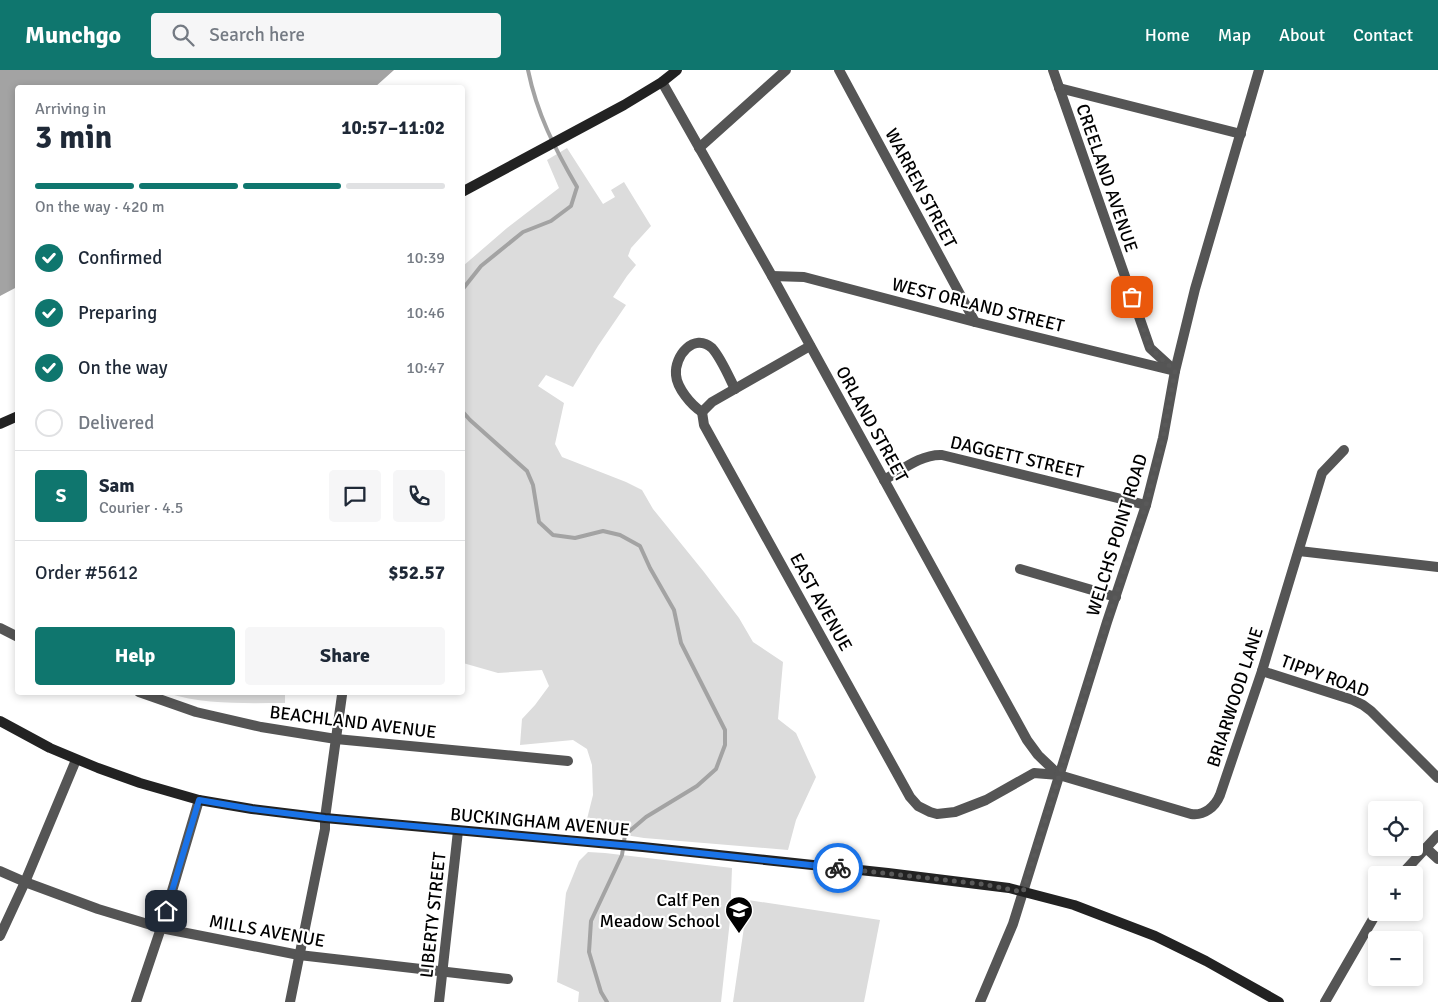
<!DOCTYPE html>
<html lang="en">
<head>
<meta charset="utf-8">
<style>
  :root { --surface:#fff; --page:#f6f6f7; --text:#1f2937; --muted:#747a83; --line:#e0e1e3; --accent:#0f766e }
  body { margin:0; font-family:Signika,sans-serif; background:var(--page); color:var(--text); height:100vh; display:flex; flex-direction:column; font-size:19px; white-space:nowrap }
  * { box-sizing:border-box; margin:0 }
  p { font-size:16px; color:var(--muted) }
  .icon { flex:none; width:28px; height:28px; fill:none; stroke:currentColor; stroke-width:2; stroke-linecap:round; stroke-linejoin:round }
  .map { position:relative; flex:1; overflow:hidden }
  .drawer { position:absolute; left:15px; top:15px; width:450px; height:610px; display:flex; flex-direction:column; background:var(--surface); border-radius:5px; box-shadow:0 2px 8px #0003 }
  .drawer>* { flex:none }
  .fabs { position:absolute; left:1368px; top:731px; display:grid; gap:10px }
  .fabs a { display:grid; place-items:center; width:55px; height:55px; border-radius:5px; background:var(--surface); box-shadow:0 2px 8px #0003; font-size:25px }
  .pin { position:absolute; display:grid; place-items:center; width:42px; height:42px; color:#fff; margin:-21px; border-radius:10px; box-shadow:0 2px 8px #0006 }
  .courier { position:absolute; display:grid; place-items:center; width:50px; height:50px; margin:-25px; border:4px solid #1a73e8; border-radius:50%; background:#fff; color:#222; box-shadow:0 1px 6px #0007 }
  .overview em { font-style:normal; font-weight:700 }
  .overview div { display:flex; flex-direction:column-reverse }
  .overview { display:flex; align-items:center; justify-content:space-between; height:85px; padding:0 20px }
  h1 { font-size:32px; font-weight:700; line-height:38px }
  .bar { display:grid; grid-template-columns:repeat(4,1fr); gap:8px 5px; align-content:center; height:60px; padding:0 20px }
  .bar i { height:6px; border-radius:4px; background:var(--line) }
  .bar .on { background:var(--accent) }
  .bar p { grid-column:span 4 }
  .line { display:flex; align-items:center; gap:12px; padding:0 20px; border-top:1px solid var(--line) }
  .line div { flex:1 }
  .round { display:grid; place-items:center; flex:none; width:52px; height:52px; border-radius:5px; background:var(--page) }
  ol { padding:0 20px; list-style:none }
  li { display:flex; align-items:center; gap:15px; height:55px }
  li p { margin-inline-start:auto }
  li .icon { padding:5px; border-radius:50%; background:var(--accent); color:#fff; stroke-width:4 }
  li:last-child { color:var(--muted) }
  li i { width:28px; height:28px; border:2px solid var(--line); border-radius:50% }
  .action { display:flex; gap:10px; margin-top:auto; padding:10px 20px }
  .action a { flex:1; height:58px; border-radius:5px; background:var(--accent); color:#fff; font-size:20px; font-weight:700; line-height:58px; text-align:center }
  .action a+a { background:var(--page); color:var(--text) }
  header { display:flex; align-items:center; gap:30px; box-sizing:border-box; height:70px; padding:0 25px; background:var(--accent); color:#fff }
  header strong { font-size:24px }
  nav { display:flex; gap:28px; margin-inline-start:auto; font-size:18px }
  .search { width:350px; height:45px; background:var(--page); display:flex; align-items:center; gap:12px; box-sizing:border-box; padding:0 18px; border-radius:5px; color:var(--muted); font-size:19px }
  .map>svg:first-child { display:block }
</style>
</head>
<body>
<header>
<strong>Munchgo</strong>
<div class="search"><svg class="icon" aria-label="search" viewBox="0 0 24 24"><circle cx="10" cy="10" r="6"/><path d="M15 15l6 6"/></svg>Search here</div>
<nav><a>Home</a><a>Map</a><a>About</a><a>Contact</a></nav>
</header>
<div class="map">
<svg width="1438" height="932" viewBox="0 0 1438 932">
  <rect width="100%" height="100%" fill="#fff"/>
  <!-- green -->
  <g fill="#dcdcdc">
    <polygon points="567,78 603,134 615,127 611,120 624,112 651,156 631,178 628,186 636,195 627,206 613,227 626,235 598,276 573,317 546,305 538,316 564,333 555,374 562,387 626,412 642,420 653,439 704,502 739,548 753,572 783,592 778,649 796,663 816,707 796,750 788,780 644,768 625,765 608,765 585,757 593,725 592,695 587,679 573,670 520,675 522,649 535,635 549,616 542,600 498,603 463,593 463,196 507,158 559,118 547,90"/>
    <path d="M167,623H285V633C245,633 205,635 167,623Z"/>
    <polygon points="588,782 605,783 732,798 730,850 721,932 578,932 579,922 557,912 566,823 579,791"/>
    <polygon points="748,830 880,850 864,932 733,932"/>
  </g>
  <!-- water -->
  <polygon fill="#a3a3a3" points="0,0 394,0 375,17 18,18 17,217 0,226"/>
  <g fill="none" stroke-linecap="round" stroke-linejoin="round">
    <!-- stream -->
    <g stroke="#a3a3a3" stroke-width="4">
      <path d="M462,220L481,196L523,162L551,151L571,136L577,117C555,79 537,44 528,0"/>
      <polyline points="462,341 470,350 527,401 533,415 539,452 553,465 575,468 603,461 620,465 640,476 650,498 674,540 681,573 725,660 725,675 716,699 697,716 646,747 625,765 622,785 591,851 589,882 601,922 607,932"/>
    </g>
    <!-- minor -->
    <g stroke="#555" stroke-width="10">
      <polyline points="839,0 975,252"/>
      <polyline points="1053,0 1150,278 1173,299"/>
      <polyline points="662,12 772,206 1027,670 1038,685 1059,705"/>
      <polyline points="1059,18 1241,64"/>
      <polyline points="699,78 786,0"/>
      <polyline points="772,206 804,207 975,252 1175,301"/>
      <path d="M702,342L704,355L910,727L918,736L930,742L937,744L955,742L986,730L1034,703L1059,705L1191,744C1204,746 1215,737 1220,725L1262,601L1322,403L1344,380"/>
      <path d="M702,342C691,335 677,318 676,305C674,286 694,262 712,278C721,288 729,307 735,319"/>
      <polyline points="702,342 712,332 810,276"/>
      <path d="M884,410C902,400 921,384 942,385L1146,435"/>
      <polyline points="1299,481 1438,497"/>
      <polyline points="1020,499 1116,527"/>
      <polyline points="0,558 18,567"/>
      <polyline points="1262,601 1353,630 1363,635 1371,641 1438,708"/>
      <polyline points="139,622 196,642 261,657 336,669 568,691"/>
      <polyline points="1426,778 1438,789"/>
      <polyline points="0,801 25,812 98,839 161,858 299,885 508,909"/>
      <polyline points="1401,805 1438,765"/>
      <polyline points="0,866 25,812 76,690"/>
      <polyline points="136,932 161,858 199,730"/>
      <polyline points="290,932 325,759 325,748 342,625"/>
      <polyline points="439,932 458,761"/>
      <polyline points="1325,932 1377,842"/>
    </g>
    <!-- tertiary -->
    <polyline stroke="#555" stroke-width="10" points="980,932 1013,854 1107,552 1146,435 1163,368 1175,301 1195,219 1259,0"/>
    <!-- secondary -->
    <g stroke="#222" stroke-width="10">
      <polyline points="462,122 624,35 662,12 677,0"/>
      <polyline points="0,354 18,346"/>
      <polyline points="0,651 50,678 98,698 140,713 199,730 252,739 325,748 643,777 888,803 1009,818 1074,835 1155,866 1206,891 1279,932"/>
    </g>
  </g>
  <g fill="none" stroke-linecap="round" stroke-linejoin="round">
    <!-- done -->
    <polyline stroke="#595959" stroke-width="5" stroke-dasharray="0 9" points="838,798 982,814 1023,822 1107,552 1146,435 1163,368 1175,301 1150,278 1132,227"/>
    <!-- route -->
    <polyline stroke="#1a73e8" stroke-width="6" points="166,841 199,730 252,739 325,748 643,777 838,798"/>
  </g>
  <!-- icons -->
  <defs>
    <g id="school-pin" transform="scale(1.4375)"><path d="M0 17L-7.5 6A9.5 9.5 0 1 1 7.5 6Z" fill="#000" stroke="#fff"/><path d="M0-5L7-2L0 1L-7-2ZM-4 1L0 2.5L4 1V4Q0 6-4 4Z" fill="#fff"/></g>
  </defs>
  <g fill-rule="evenodd">
    <use href="#school-pin" x="739" y="840"/>
  </g>
  <g text-anchor="middle" stroke-width="4.5" stroke-linejoin="round" paint-order="stroke">
    <!-- street labels -->
    <g font-size="18" fill="#000" stroke="#fff">
      <text transform="translate(1107 108) rotate(71)" y="6">CREELAND AVENUE</text>
      <text transform="translate(921 118) rotate(62)" y="6">WARREN STREET</text>
      <text transform="translate(978 235) rotate(14)" y="6">WEST ORLAND STREET</text>
      <text transform="translate(872 354) rotate(61)" y="6">ORLAND STREET</text>
      <text transform="translate(1017 387) rotate(13)" y="6">DAGGETT STREET</text>
      <text transform="translate(1117 465) rotate(-73)" y="6">WELCHS POINT ROAD</text>
      <text transform="translate(821 532) rotate(61)" y="6">EAST AVENUE</text>
      <text transform="translate(1325 606) rotate(20)" y="6">TIPPY ROAD</text>
      <text transform="translate(1235 627) rotate(-72)" y="6">BRIARWOOD LANE</text>
      <text transform="translate(353 652) rotate(7)" y="6">BEACHLAND AVENUE</text>
      <text transform="translate(540 752) rotate(5)" y="6">BUCKINGHAM AVENUE</text>
      <text transform="translate(433 845) rotate(-84)" y="6">LIBERTY STREET</text>
      <text transform="translate(267 861) rotate(10)" y="6">MILLS AVENUE</text>
    </g>
    <!-- poi labels -->
    <g font-size="18" fill="#000" stroke="#fff" text-anchor="end">
      <text x="720" y="836">Calf Pen<tspan x="720" dy="21">Meadow School</tspan></text>
    </g>
  </g>
</svg>
<div class="fabs">
<a><svg class="icon" aria-label="locate" viewBox="0 0 24 24"><circle cx="12" cy="12" r="6"/><path d="M12 2v4M12 18v4M2 12h4M18 12h4"/></svg></a>
<a>+</a>
<a>−</a>
</div>
<div class="pin" style="left:1132px;top:227px;background:#ea580c"><svg class="icon" aria-label="bag" viewBox="0 0 24 24"><path d="M5 8h14l-1 12H6zM9 8a3 3 0 0 1 6 0"/></svg></div>
<div class="pin" style="left:166px;top:841px;background:#1f2937"><svg class="icon" aria-label="home" viewBox="0 0 24 24"><path d="M3 11l9-7 9 7M6 9v11h12V9"/></svg></div>
<div class="courier" style="left:838px;top:798px"><svg class="icon" aria-label="bike" viewBox="0 0 24 24"><circle cx="6" cy="16" r="4"/><circle cx="18" cy="16" r="4"/><path d="M6 16l4-8h5l3 8M10 8l3 8H6M13 5h3"/></svg></div>
<section class="drawer">
<div class="overview"><div><h1>3 min</h1><p>Arriving in</p></div><em>10:57–11:02</em></div>
<div class="bar"><i class="on"></i><i class="on"></i><i class="on"></i><i></i><p>On the way · 420 m</p></div>
<ol>
<li><svg class="icon" aria-label="check" viewBox="0 0 24 24"><path d="M5 12l5 5 9-10"/></svg>Confirmed<p>10:39</p></li>
<li><svg class="icon" aria-label="check" viewBox="0 0 24 24"><path d="M5 12l5 5 9-10"/></svg>Preparing<p>10:46</p></li>
<li><svg class="icon" aria-label="check" viewBox="0 0 24 24"><path d="M5 12l5 5 9-10"/></svg>On the way<p>10:47</p></li>
<li><i></i>Delivered</li>
</ol>
<div class="line" style="height:90px"><b class="round" style="background:var(--accent);color:#fff">S</b><div><b>Sam</b><p>Courier · 4.5</p></div><a class="round"><svg class="icon" aria-label="chat" viewBox="0 0 24 24"><path d="M4 5h16v11H9l-5 4z"/></svg></a><a class="round"><svg class="icon" aria-label="phone" viewBox="0 0 24 24"><path d="M5 4h4l2 5-3 2q2 4 5 5l2-3 5 2v4C11 20 4 13 5 4z"/></svg></a></div>
<div class="line" style="height:65px"><div>Order #5612</div><b>$52.57</b></div>
<div class="action"><a>Help</a><a>Share</a></div>
</section>
</div>
</body>
</html>
